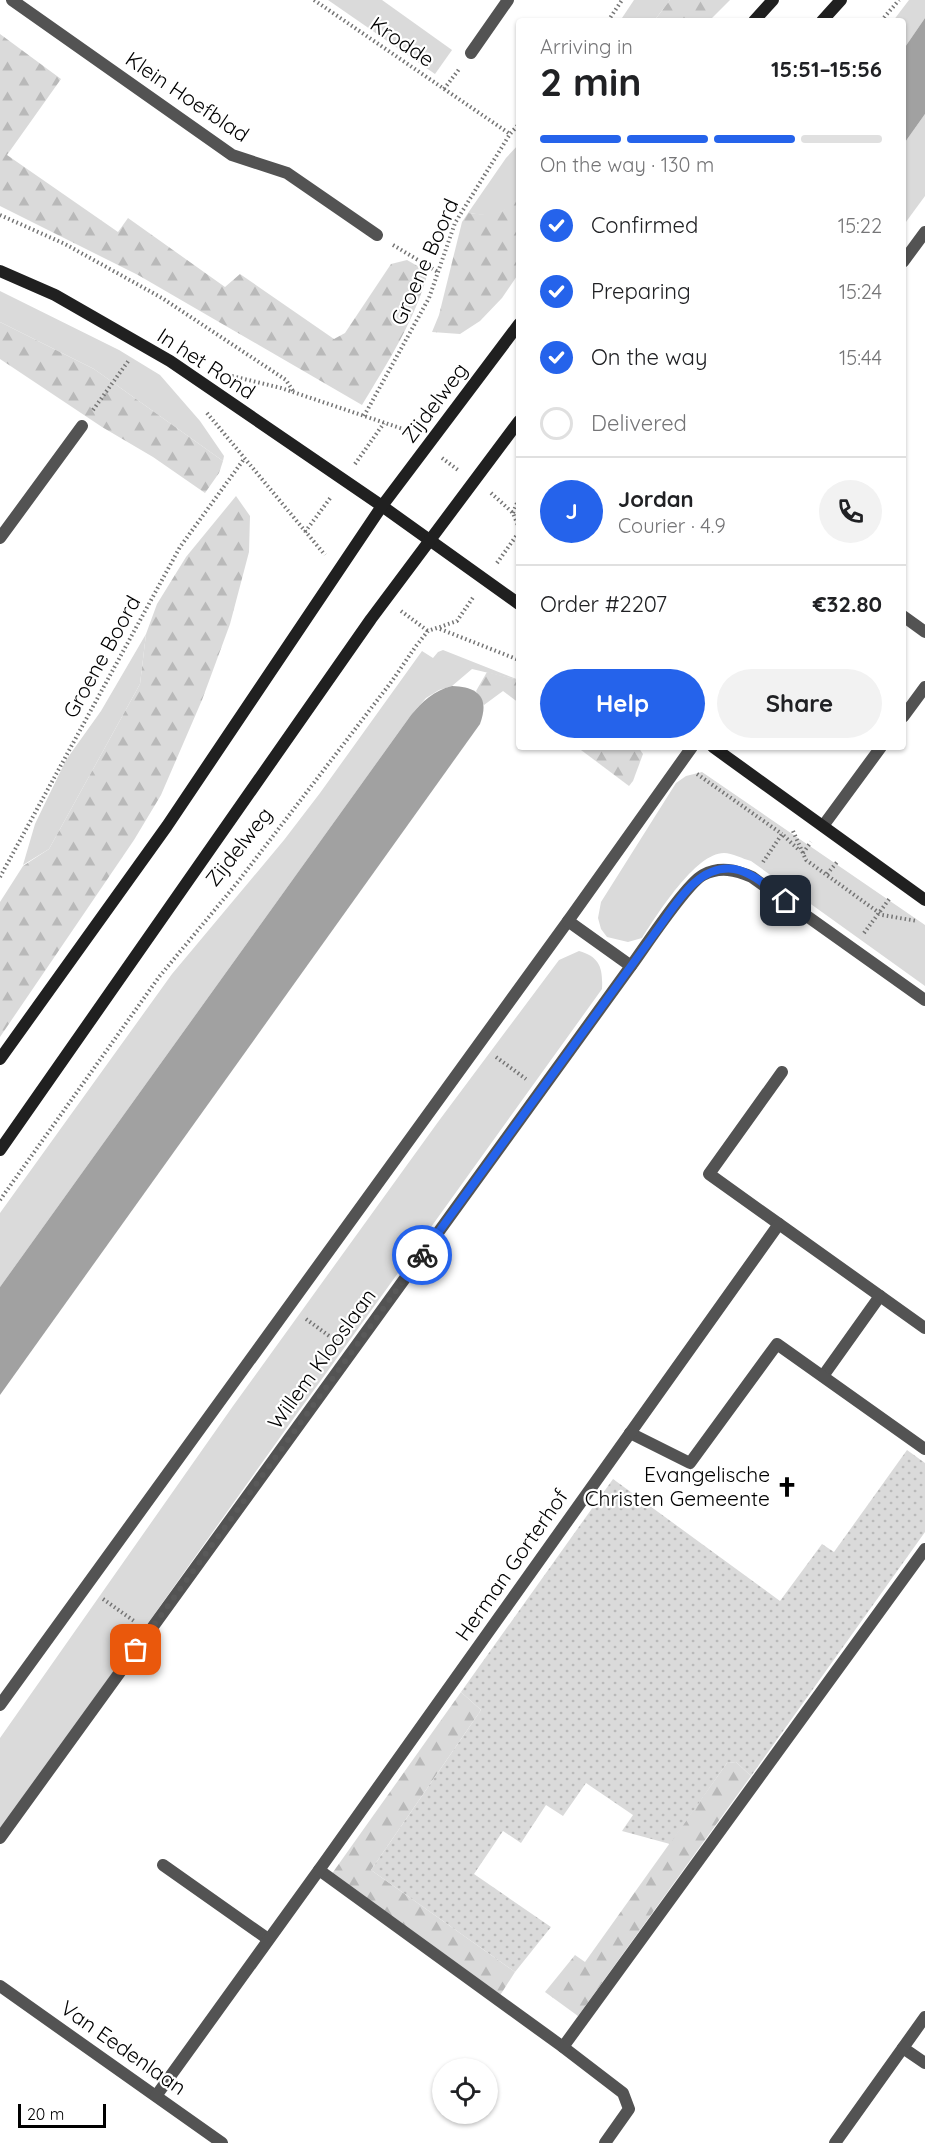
<!DOCTYPE html>
<html lang="en">
<head>
<meta charset="utf-8">
<style>
  :root { --surface:#fff; --page:#f2f2f2; --text:#202124; --muted:#757577; --line:#e0e0e0; --accent:#2563eb }
  body { margin:0; font-family:Quicksand,sans-serif; background:var(--page); color:var(--text); height:100vh; display:flex; flex-direction:column; font-size:22px; white-space:nowrap }
  * { box-sizing:border-box; margin:0 }
  p { font-size:20px; color:var(--muted) }
  .icon { flex:none; width:33px; height:33px; fill:none; stroke:currentColor; stroke-width:2; stroke-linecap:round; stroke-linejoin:round }
  .map { position:relative; flex:1; overflow:hidden }
  .drawer { position:absolute; left:516px; top:18px; width:390px; height:732px; display:flex; flex-direction:column; background:var(--surface); border-radius:6px; box-shadow:0 2px 4px #0004 }
  .drawer>* { flex:none }
  .tools { position:absolute; left:432px; top:2058px; display:grid; gap:12px }
  .tools a { display:grid; place-items:center; width:66px; height:66px; border-radius:50%; background:var(--surface); box-shadow:0 2px 4px #0004; font-size:30px }
  .scale { position:absolute; left:18px; bottom:15px; width:88px; box-sizing:border-box; padding-left:6px; border:3px solid #000; border-top:0; font-size:16px; line-height:21px; white-space:nowrap; color:#000; -webkit-text-stroke:4px #fff; paint-order:stroke }
  .pin { position:absolute; display:grid; place-items:center; width:51px; height:51px; color:#fff; margin:-26px; border-radius:12px; box-shadow:0 3px 9px #0006 }
  .courier { position:absolute; display:grid; place-items:center; width:60px; height:60px; margin:-30px; border:4px solid #2563eb; border-radius:50%; background:#fff; color:#222; box-shadow:0 2px 8px #0007 }
  .summary em { font-style:normal; font-weight:700 }
  .summary div { display:flex; flex-direction:column-reverse }
  .summary { display:flex; align-items:center; justify-content:space-between; height:102px; padding:0 24px }
  h1 { font-size:39px; font-weight:700; line-height:45px }
  .bar { display:grid; grid-template-columns:repeat(4,1fr); gap:9px 6px; align-content:center; height:72px; padding:0 24px }
  .bar i { height:8px; border-radius:4px; background:var(--line) }
  .bar .active { background:var(--accent) }
  .bar p { grid-column:span 4 }
  .line { display:flex; align-items:center; gap:15px; padding:0 24px; border-top:2px solid var(--line) }
  .line div { flex:1 }
  .round { display:grid; place-items:center; flex:none; width:63px; height:63px; border-radius:32px; background:var(--page) }
  ol { padding:0 24px; list-style:none }
  li { display:flex; align-items:center; gap:18px; height:66px }
  li p { margin-inline-start:auto }
  li .icon { padding:6px; border-radius:50%; background:var(--accent); color:#fff; stroke-width:4 }
  li:last-child { color:var(--muted) }
  li i { width:33px; height:33px; border:3px solid var(--line); border-radius:50% }
  .button { display:flex; gap:12px; margin-top:auto; padding:12px 24px }
  .button a { flex:1; height:69px; border-radius:36px; background:var(--accent); color:#fff; font-size:24px; font-weight:700; line-height:69px; text-align:center }
  .button a+a { background:var(--page); color:var(--text) }
  .map>svg:first-child { display:block }
</style>
</head>
<body>
<div class="map">
<svg width="925" height="2143" viewBox="0 0 925 2143">
  <defs>
    <pattern id="forest-firs" width="22" height="20" patternUnits="userSpaceOnUse" patternTransform="scale(1.5)"><rect width="22" height="20" fill="#dadada"/><path d="M5 1l3.5 6h-7zM16 11l3.5 6h-7z" fill="#b9b9b9"/></pattern>
    <pattern id="park-dots" width="8" height="8" patternUnits="userSpaceOnUse" patternTransform="scale(1.5)"><rect width="8" height="8" fill="#dadada"/><path d="M2 2h.1M6 6h.1" fill="none" stroke="#b9b9b9" stroke-width="1.8" stroke-linecap="round"/></pattern>
  </defs>
  <rect width="100%" height="100%" fill="#fff"/>
  <!-- green -->
  <g fill="#dadada">
    <polygon points="328,0 382,0 452,50 435,74"/>
    <polygon points="634,0 670,0 654,21 620,21"/>
    <polygon points="909,0 925,0 925,18 903,50 903,21 893,21"/>
    <polygon points="925,114 925,196 903,226 903,145"/>
    <polygon points="519,144 519,196 510,207 493,216 468,213 506,158"/>
    <polygon points="0,291 119,350 160,375 200,421 224,456 223,461 94,369 0,322"/>
    <polygon points="146,634 140,684 49,849 23,865 35,824 66,760 101,711"/>
    <polygon points="443,650 519,680 472,669 452,686 439,690 426,698 411,715 0,1287 0,1213 172,974 284,840 320,793 422,651 433,658 438,652"/>
    <path d="M702,772L925,925V986L751,861C743,859 732,853 724,853C695,853 657,915 642,938L628,942L607,937L601,929L598,918L601,902L676,783L686,776Z"/>
    <path d="M579,951C600,957 603,968 602,989L291,1422L0,1831V1738L233,1406L438,1122L559,960Z"/>
  </g>
  <!-- forest -->
  <g fill="url(#forest-firs)">
    <polygon points="670,0 730,0 709,21 654,21"/>
    <path d="M0,34L61,79L7,155L118,232L128,218L225,287L240,274L334,339L345,333L391,264L407,260L428,272C415,320 388,362 362,405L138,275L0,206Z"/>
    <path d="M519,196V273L502,298L480,321L460,334L432,332L439,315L462,222L468,213C493,216 502,216 519,196Z"/>
    <polygon points="0,322 94,369 223,461 219,473 205,493 153,457 102,427 0,359"/>
    <polygon points="236,496 250,516 249,552 230,624 202,700 161,795 134,840 0,1037 0,902 23,866 49,849 140,684 146,634 157,604 186,557"/>
    <polygon points="487,672 519,680 519,703 503,691 484,705 476,691"/>
    <polygon points="577,747 638,747 643,754 633,781 629,786"/>
    <polygon points="461,1692 481,1710 371,1870 515,1972 499,1997 331,1875"/>
    <polygon points="736,1762 751,1776 578,2016 545,1992 575,1955 585,1962 727,1763"/>
  </g>
  <!-- park -->
  <polygon fill="url(#park-dots)" points="907,1450 925,1463 925,1532 751,1776 736,1762 727,1763 670,1844 622,1831 633,1815 586,1783 563,1816 546,1805 521,1843 503,1831 474,1874 551,1927 515,1972 371,1870 481,1710 461,1692 613,1479 780,1601 822,1544 834,1552"/>
  <!-- water -->
  <g fill="#a1a1a1">
    <polygon points="925,18 925,114 903,145 903,50"/>
    <path d="M452,686C478,687 490,697 480,724L0,1395V1287L411,715C423,701 433,691 452,686Z"/>
  </g>
  <g fill="none" stroke-linecap="round" stroke-linejoin="round">
    <!-- path -->
    <g stroke="#757575" stroke-width="4" stroke-dasharray="1.5 3" stroke-linecap="butt">
      <polyline points="314,0 510,134"/>
      <polyline points="608,21 622,0"/>
      <polyline points="881,21 899,0"/>
      <polyline points="444,89 460,68"/>
      <polyline points="0,215 65,244 162,298 286,380 293,391"/>
      <polyline points="393,245 438,272"/>
      <polyline points="232,376 281,388 403,429 410,434"/>
      <polyline points="93,410 129,360"/>
      <polyline points="207,413 325,555"/>
      <polyline points="364,416 429,298 455,223 510,134 519,124"/>
      <polyline points="442,458 458,470"/>
      <polyline points="355,464 384,423"/>
      <polyline points="491,493 513,513 519,528"/>
      <polyline points="513,513 519,498"/>
      <polyline points="305,532 331,497"/>
      <polyline points="497,563 519,532"/>
      <polyline points="401,611 428,631"/>
      <polyline points="440,629 519,660"/>
      <polyline points="697,774 782,834"/>
      <polyline points="793,831 806,860 882,915 917,921"/>
      <polyline points="803,853 811,842"/>
      <polyline points="763,862 782,834 800,851"/>
      <polyline points="827,874 838,861"/>
      <polyline points="0,877 180,547 244,459"/>
      <polyline points="864,933 890,898"/>
      <polyline points="496,1057 526,1079"/>
      <polyline points="0,1200 159,977 237,883 392,681 416,646 428,631 457,621 474,596"/>
      <polyline points="306,1319 336,1341"/>
      <polyline points="103,1599 134,1621"/>
    </g>
    <!-- lane -->
    <g stroke="#535353" stroke-width="12">
      <polyline points="779,1224 709,1174 782,1072"/>
      <polyline points="823,1376 880,1296"/>
      <polyline points="630,1433 690,1463 777,1344 925,1449"/>
      <polyline points="163,1865 268,1939"/>
      <polyline points="563,2047 623,2093 629,2109 605,2143"/>
      <polyline points="903,2048 925,2063"/>
    </g>
    <!-- street -->
    <g stroke="#535353" stroke-width="12">
      <polyline points="12,0 232,155 287,173 377,235"/>
      <polyline points="471,53 508,0"/>
      <polyline points="903,262 925,232"/>
      <polyline points="0,538 82,426"/>
      <polyline points="903,616 925,632"/>
      <polyline points="903,717 925,687"/>
      <polyline points="823,826 881,747"/>
      <path d="M631,966C645,947 686,884 703,875C720,866 736,870 752,877L925,1000"/>
      <polyline points="0,1705 568,921 692,747"/>
      <polyline points="0,1838 631,966 568,921"/>
      <polyline points="319,1870 563,2047 925,1549"/>
      <polyline points="0,1986 222,2143"/>
      <polyline points="156,2096 319,1870 779,1224 925,1328"/>
      <polyline points="835,2143 925,2017"/>
    </g>
    <!-- secondary -->
    <g stroke="#202020" stroke-width="12">
      <polyline points="754,21 773,0"/>
      <polyline points="822,21 841,0"/>
      <polyline points="0,271 55,295 170,361 382,506 519,604"/>
      <polyline points="713,747 925,900"/>
      <polyline points="0,1059 167,826 382,506 519,324"/>
      <polyline points="0,1150 371,619 519,421"/>
    </g>
  </g>
  <g fill="none" stroke-linecap="round" stroke-linejoin="round">
    <!-- done -->
    <polyline stroke="#595959" stroke-width="6" stroke-dasharray="0 10.8" points="136,1650 422,1255"/>
    <!-- route -->
    <path stroke="#2563eb" stroke-width="8" d="M422,1255L655,933C674,908 696,864 734,869C753,872 771,890 786,901"/>
  </g>
  <!-- icons -->
  <defs>
    <g id="church-bare" transform="scale(1.62)"><path d="M-1.2-6h2.4v3.5h3.3v2.4h-3.3V6h-2.4V-.1h-3.3v-2.4h3.3Z" fill="#000" stroke="#fff" stroke-width="2.5" paint-order="stroke"/></g>
  </defs>
  <g fill-rule="evenodd">
    <use href="#church-bare" x="787" y="1487"/>
  </g>
  <g text-anchor="middle" stroke-width="4.5" stroke-linejoin="round" paint-order="stroke">
    <!-- street labels -->
    <g font-size="21" fill="#000" stroke="#fff">
      <text transform="translate(402 42) rotate(34)" y="7">Krodde</text>
      <text transform="translate(187 97) rotate(34)" y="7">Klein Hoefblad</text>
      <text transform="translate(425 262) rotate(-66)" y="7">Groene Boord</text>
      <text transform="translate(206 364) rotate(33)" y="7">In het Rond</text>
      <text transform="translate(435 403) rotate(-53)" y="7">Zijdelweg</text>
      <text transform="translate(102 657) rotate(-61)" y="7">Groene Boord</text>
      <text transform="translate(239 847) rotate(-52)" y="7">Zijdelweg</text>
      <text transform="translate(322 1359) rotate(-54)" y="7">Willem Klooslaan</text>
      <text transform="translate(512 1565) rotate(-55)" y="7">Herman Gorterhof</text>
      <text transform="translate(123 2048) rotate(35)" y="7">Van Eedenlaan</text>
    </g>
    <!-- poi labels -->
    <g font-size="21" fill="#000" stroke="#fff" text-anchor="end">
      <text x="770" y="1482">Evangelische<tspan x="770" dy="24">Christen Gemeente</tspan></text>
    </g>
  </g>
</svg>
<div class="tools">
<a><svg class="icon" aria-label="locate" viewBox="0 0 24 24"><circle cx="12" cy="12" r="6"/><path d="M12 2v4M12 18v4M2 12h4M18 12h4"/></svg></a>
</div>
<div class="scale">20 m</div>
<div class="pin" style="left:136px;top:1650px;background:#ea580c"><svg class="icon" aria-label="bag" viewBox="0 0 24 24"><path d="M5 8h14l-1 12H6zM9 8a3 3 0 0 1 6 0"/></svg></div>
<div class="pin" style="left:786px;top:901px;background:#1f2937"><svg class="icon" aria-label="home" viewBox="0 0 24 24"><path d="M3 11l9-7 9 7M6 9v11h12V9"/></svg></div>
<div class="courier" style="left:422px;top:1255px"><svg class="icon" aria-label="bike" viewBox="0 0 24 24"><circle cx="6" cy="16" r="4"/><circle cx="18" cy="16" r="4"/><path d="M6 16l4-8h5l3 8M10 8l3 8H6M13 5h3"/></svg></div>
<section class="drawer">
<div class="summary"><div><h1>2 min</h1><p>Arriving in</p></div><em>15:51–15:56</em></div>
<div class="bar"><i class="active"></i><i class="active"></i><i class="active"></i><i></i><p>On the way · 130 m</p></div>
<ol>
<li><svg class="icon" aria-label="check" viewBox="0 0 24 24"><path d="M5 12l5 5 9-10"/></svg>Confirmed<p>15:22</p></li>
<li><svg class="icon" aria-label="check" viewBox="0 0 24 24"><path d="M5 12l5 5 9-10"/></svg>Preparing<p>15:24</p></li>
<li><svg class="icon" aria-label="check" viewBox="0 0 24 24"><path d="M5 12l5 5 9-10"/></svg>On the way<p>15:44</p></li>
<li><i></i>Delivered</li>
</ol>
<div class="line" style="height:108px"><b class="round" style="background:var(--accent);color:#fff">J</b><div><b>Jordan</b><p>Courier · 4.9</p></div><a class="round"><svg class="icon" aria-label="phone" viewBox="0 0 24 24"><path d="M5 4h4l2 5-3 2q2 4 5 5l2-3 5 2v4C11 20 4 13 5 4z"/></svg></a></div>
<div class="line" style="height:78px"><div>Order #2207</div><b>€32.80</b></div>
<div class="button"><a>Help</a><a>Share</a></div>
</section>
</div>
</body>
</html>
